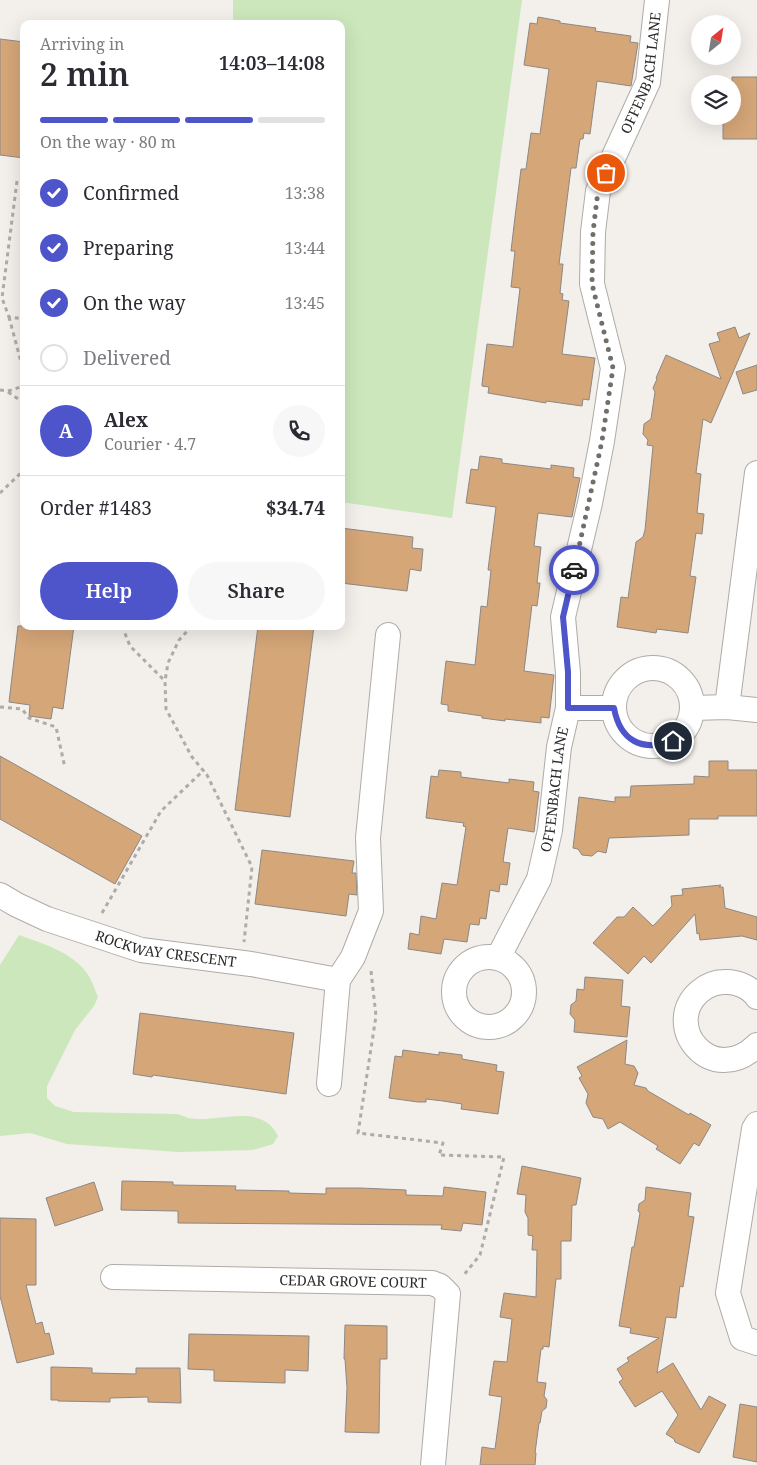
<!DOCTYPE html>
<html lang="en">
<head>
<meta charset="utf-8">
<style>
  :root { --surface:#fff; --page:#f7f7f7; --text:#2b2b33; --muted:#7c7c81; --line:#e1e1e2; --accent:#4e54ca }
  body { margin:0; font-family:"Noto Serif",serif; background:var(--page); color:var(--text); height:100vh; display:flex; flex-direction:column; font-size:19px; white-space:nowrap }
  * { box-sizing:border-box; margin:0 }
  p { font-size:16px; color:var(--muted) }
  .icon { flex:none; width:28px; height:28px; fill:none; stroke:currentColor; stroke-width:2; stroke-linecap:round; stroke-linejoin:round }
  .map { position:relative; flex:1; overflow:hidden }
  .side { position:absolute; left:20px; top:20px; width:325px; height:610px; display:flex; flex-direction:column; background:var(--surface); border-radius:10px; box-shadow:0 5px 20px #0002 }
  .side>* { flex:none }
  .needle { width:32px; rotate:30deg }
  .tools { position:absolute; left:691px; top:15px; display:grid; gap:10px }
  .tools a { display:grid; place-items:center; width:50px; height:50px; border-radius:50%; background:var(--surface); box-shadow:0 5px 20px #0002; font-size:25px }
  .pin { position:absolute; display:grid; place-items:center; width:42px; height:42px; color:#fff; margin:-21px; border:2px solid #fff; border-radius:50%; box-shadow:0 1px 5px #0007 }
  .courier { position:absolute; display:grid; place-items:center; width:50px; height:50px; margin:-25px; border:4px solid #4e54ca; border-radius:50%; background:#fff; color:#222; box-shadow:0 1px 6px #0007 }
  .overview em { font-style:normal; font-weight:600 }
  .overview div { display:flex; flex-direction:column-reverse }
  .overview { display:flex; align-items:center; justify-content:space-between; height:85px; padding:0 20px }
  h1 { font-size:32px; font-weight:600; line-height:38px }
  .bar { display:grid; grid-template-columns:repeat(4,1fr); gap:8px 5px; align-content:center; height:60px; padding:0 20px }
  .bar i { height:6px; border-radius:4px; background:var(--line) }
  .bar .selected { background:var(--accent) }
  .bar p { grid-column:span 4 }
  .line { display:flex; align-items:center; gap:12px; padding:0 20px; border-top:1px solid var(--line) }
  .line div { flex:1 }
  .round { display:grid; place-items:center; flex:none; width:52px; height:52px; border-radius:26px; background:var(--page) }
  ol { padding:0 20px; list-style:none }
  li { display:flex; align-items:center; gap:15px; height:55px }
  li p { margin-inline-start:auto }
  li .icon { padding:5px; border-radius:50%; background:var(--accent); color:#fff; stroke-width:4 }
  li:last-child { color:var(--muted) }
  li i { width:28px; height:28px; border:2px solid var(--line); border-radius:50% }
  .button { display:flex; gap:10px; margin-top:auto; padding:10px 20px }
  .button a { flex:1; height:58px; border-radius:30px; background:var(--accent); color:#fff; font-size:20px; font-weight:600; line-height:58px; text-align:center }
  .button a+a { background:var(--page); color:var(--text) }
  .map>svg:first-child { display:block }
</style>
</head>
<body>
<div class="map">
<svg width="757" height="1465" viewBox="0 0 757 1465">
  <rect width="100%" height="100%" fill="#f3efeb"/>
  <!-- green -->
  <g fill="#cce7bc">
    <polygon points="233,0 522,0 452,518 341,502 341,24 233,24"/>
    <path d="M19,935C44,944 76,953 90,978C93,984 95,991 98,997L94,1006L75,1030L47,1086V1098L55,1106L74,1112L177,1114C181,1115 185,1117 188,1118C217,1124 261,1101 278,1136L273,1144L253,1150L179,1152L67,1144L30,1133L0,1136V965Z"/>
  </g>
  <!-- building -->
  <g fill="#d4a678" stroke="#8d8885">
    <polygon points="538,17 560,21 560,23 596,28 595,31 631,36 630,42 638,43 631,86 597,81 590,134 584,133 583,139 580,139 576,168 571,168 559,264 563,264 560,293 563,294 562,300 569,301 562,354 595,358 589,400 583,399 582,406 546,401 546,403 488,393 489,387 482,386 482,384 487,344 513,347 520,288 511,287 515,251 511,251 515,217 521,169 526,169 531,133 540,134 549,69 524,65 530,23 537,24"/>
    <polygon points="0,39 24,42 24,158 0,155"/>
    <polygon points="732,77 757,77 757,139 723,139 723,116 732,116"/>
    <polygon points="735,327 739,338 750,333 711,423 703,419 696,473 701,474 697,513 704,514 702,534 696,533 690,576 696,577 688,633 657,629 656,633 617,627 621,597 628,598 636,542 643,537 645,530 653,446 647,445 648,440 643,434 644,424 651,419 655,392 653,388 657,379 656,378 666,355 721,379 709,344 720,341 717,333"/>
    <polygon points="757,365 757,390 743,394 736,372"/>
    <polygon points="480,456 502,459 502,463 551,469 551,465 574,468 573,477 580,478 572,517 538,513 534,546 541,547 537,583 540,583 537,606 532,605 524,671 554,675 549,718 541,717 541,723 505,719 505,721 482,718 482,716 448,711 448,705 441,704 446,661 475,665 481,606 487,607 491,570 488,570 496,507 466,503 471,469 478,470"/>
    <polygon points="341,528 413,537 412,548 423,549 421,571 410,569 407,591 341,583"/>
    <polygon points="18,626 74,626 63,709 53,707 51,719 29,716 30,705 9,702"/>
    <polygon points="258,626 314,626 290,817 235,810"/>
    <polygon points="0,756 142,836 115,884 0,819"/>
    <polygon points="709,761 728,761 728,770 757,770 757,816 718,816 718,819 689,819 689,835 609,838 606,853 598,851 592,856 582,855 578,849 573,848 579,797 615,802 615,797 630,797 631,786 694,784 694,776 709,777"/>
    <polygon points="439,770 461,772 461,777 509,783 509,779 534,782 533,791 539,792 534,832 508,828 503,862 510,863 507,885 500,884 499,892 490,890 486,919 480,918 479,925 470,924 467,942 444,939 441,954 408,949 410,933 419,935 421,916 436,919 442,883 457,885 466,827 463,826 464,823 426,818 431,776 438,777"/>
    <polygon points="262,850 354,861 352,873 356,873 357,895 349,894 346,916 255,904"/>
    <polygon points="721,885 719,887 723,887 725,908 757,917 757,940 742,936 700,940 699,933 697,934 695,914 651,963 644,956 628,974 593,943 617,917 624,917 633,907 653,926 672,906 671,896 683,895 682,889"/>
    <polygon points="585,977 623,980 621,1006 630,1007 627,1037 574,1032 575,1020 570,1014 571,1005 576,1001 577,989 584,990"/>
    <polygon points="140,1013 294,1033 286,1094 153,1075 152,1077 133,1074"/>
    <polygon points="627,1040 625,1064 634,1066 638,1073 634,1085 646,1088 648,1091 689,1115 690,1113 711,1125 699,1146 694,1143 680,1164 656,1149 658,1146 620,1122 608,1129 603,1119 593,1117 586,1103 588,1094 579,1078 582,1076 577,1067"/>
    <polygon points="403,1050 439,1055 439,1052 462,1055 462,1059 497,1065 496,1071 504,1072 498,1114 461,1109 462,1104 443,1101 426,1099 426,1102 418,1102 389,1098 395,1056 402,1057"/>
    <polygon points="522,1166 581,1178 576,1205 572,1205 571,1241 561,1241 561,1279 556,1279 549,1347 543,1346 543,1349 541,1349 537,1382 546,1383 544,1396 547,1400 546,1408 542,1411 540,1423 539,1423 535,1453 536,1453 535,1465 480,1465 482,1447 495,1449 502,1397 489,1395 494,1361 507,1362 512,1319 500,1317 504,1293 536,1297 537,1250 532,1250 533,1236 528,1235 528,1218 525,1212 526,1195 517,1194"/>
    <polygon points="122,1181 173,1182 173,1185 236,1186 235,1190 289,1191 289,1193 326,1194 326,1188 360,1188 406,1190 406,1195 443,1196 444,1187 486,1192 482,1225 463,1223 461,1231 441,1229 442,1225 178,1223 178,1211 121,1210"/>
    <polygon points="94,1182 103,1210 55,1226 46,1198"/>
    <polygon points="646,1187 691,1193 688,1216 694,1217 683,1287 680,1286 676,1318 666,1317 657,1373 673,1363 701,1410 709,1396 726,1405 699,1453 675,1442 674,1439 666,1434 678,1415 662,1391 635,1407 619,1382 623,1379 617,1369 629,1361 627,1358 659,1338 630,1333 631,1328 619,1326 632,1247 634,1247 640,1213 638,1211 639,1204 645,1200"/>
    <polygon points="0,1218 36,1219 36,1285 26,1285 36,1324 42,1322 45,1334 49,1333 54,1354 17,1363 0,1296"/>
    <polygon points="345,1325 387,1326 387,1359 380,1359 379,1433 345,1432 347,1388 345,1359 344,1359"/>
    <polygon points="189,1334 309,1336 308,1371 285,1370 285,1383 214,1381 214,1370 188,1369"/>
    <polygon points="51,1367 92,1368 92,1373 136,1374 136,1368 180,1368 181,1403 148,1402 148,1397 110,1398 110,1402 58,1401 58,1400 51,1400"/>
    <polygon points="740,1404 757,1407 757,1462 733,1457"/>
  </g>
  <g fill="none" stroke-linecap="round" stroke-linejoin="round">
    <!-- minor casing -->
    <g stroke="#afaba7" stroke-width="26">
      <g id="minor">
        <circle cx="653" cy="707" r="39"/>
        <polyline points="727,707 757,473"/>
        <polyline points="568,708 614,708"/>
        <polyline points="693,708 727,707 757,710"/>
        <path id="s1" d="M0,895L17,905L47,919L141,950L251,964L338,980"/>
        <circle cx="489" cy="992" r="35"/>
        <path id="s2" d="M498,958L539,879L550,830L559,747L568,708V673L563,617L590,503L602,441L613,368L592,284L593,232L598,191L648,82L657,0"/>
        <path d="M757,997C750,987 736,981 724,982C714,982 706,986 699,992C661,1026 712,1089 757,1045"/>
        <polyline points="329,1084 338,980 353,957 371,911 368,838 388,635"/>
        <polyline points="757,1124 754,1129 728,1293 742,1338 757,1343"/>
        <path id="s3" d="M113,1277L432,1283L440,1286L448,1294L433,1465"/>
      </g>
    </g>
    <!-- path -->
    <g stroke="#aeaba8" stroke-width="3" stroke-dasharray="4 4" stroke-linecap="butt">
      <polyline points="17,181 2,298 9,317 24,319"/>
      <polyline points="9,317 24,373"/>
      <polyline points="0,390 8,391 24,386"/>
      <polyline points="8,392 24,403"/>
      <polyline points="0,493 24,470"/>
      <polyline points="24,549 24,550"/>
      <polyline points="122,626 130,646 165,681"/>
      <polyline points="192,626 179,640 168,663 165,681 166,709 192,757 207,775 252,867 244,942"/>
      <polyline points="0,707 22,709 29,718 56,727 65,768"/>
      <polyline points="102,913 161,811 204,770"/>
      <polyline points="371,971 376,1016 358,1133 443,1143 439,1155 504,1157 480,1255 463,1276"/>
    </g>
    <!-- minor -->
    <use href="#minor" stroke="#fff" stroke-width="24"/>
  </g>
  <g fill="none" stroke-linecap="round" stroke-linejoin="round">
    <!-- done -->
    <polyline stroke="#716f6c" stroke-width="5" stroke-dasharray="0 9" points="574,570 602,441 613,368 592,284 593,232 598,191 606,173"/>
    <!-- route -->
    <path stroke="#4e54ca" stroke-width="6" d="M574,570L563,617L568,672V708H614C620,741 642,752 673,741"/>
  </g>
  <g text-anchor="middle" stroke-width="4.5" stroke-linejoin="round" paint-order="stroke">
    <!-- street labels -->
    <g font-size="14" fill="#2b2a28" stroke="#f3efeb">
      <text dy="5" stroke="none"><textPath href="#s2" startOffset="915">OFFENBACH LANE</textPath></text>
      <text dy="5" stroke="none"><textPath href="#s2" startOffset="180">OFFENBACH LANE</textPath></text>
      <text dy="5" stroke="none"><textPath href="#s1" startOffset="176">ROCKWAY CRESCENT</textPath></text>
      <text dy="5" stroke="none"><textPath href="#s3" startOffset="240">CEDAR GROVE COURT</textPath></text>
    </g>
  </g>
</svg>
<div class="tools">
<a><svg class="needle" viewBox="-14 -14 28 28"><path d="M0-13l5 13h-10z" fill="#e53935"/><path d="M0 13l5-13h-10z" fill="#7c7c81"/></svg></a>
<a><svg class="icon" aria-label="layers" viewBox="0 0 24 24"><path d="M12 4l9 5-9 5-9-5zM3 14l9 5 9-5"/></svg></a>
</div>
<div class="pin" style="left:606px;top:173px;background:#ea580c"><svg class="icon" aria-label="bag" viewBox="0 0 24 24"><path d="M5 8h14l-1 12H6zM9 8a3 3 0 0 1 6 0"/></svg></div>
<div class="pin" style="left:673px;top:741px;background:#1f2937"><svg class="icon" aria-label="home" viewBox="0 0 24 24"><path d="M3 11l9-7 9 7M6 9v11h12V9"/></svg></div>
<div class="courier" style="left:574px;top:570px"><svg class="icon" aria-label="car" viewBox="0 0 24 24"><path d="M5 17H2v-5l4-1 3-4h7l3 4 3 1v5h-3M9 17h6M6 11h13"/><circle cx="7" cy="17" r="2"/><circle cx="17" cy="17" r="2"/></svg></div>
<section class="side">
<div class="overview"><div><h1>2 min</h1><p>Arriving in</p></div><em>14:03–14:08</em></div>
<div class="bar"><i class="selected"></i><i class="selected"></i><i class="selected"></i><i></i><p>On the way · 80 m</p></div>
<ol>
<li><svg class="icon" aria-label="check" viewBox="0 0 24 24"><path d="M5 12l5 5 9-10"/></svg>Confirmed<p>13:38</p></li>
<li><svg class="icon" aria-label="check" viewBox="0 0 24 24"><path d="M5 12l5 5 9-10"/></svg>Preparing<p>13:44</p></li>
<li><svg class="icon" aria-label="check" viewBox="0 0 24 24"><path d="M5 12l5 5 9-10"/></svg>On the way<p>13:45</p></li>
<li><i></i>Delivered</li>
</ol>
<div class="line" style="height:90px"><b class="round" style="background:var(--accent);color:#fff">A</b><div><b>Alex</b><p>Courier · 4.7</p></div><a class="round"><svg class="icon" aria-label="phone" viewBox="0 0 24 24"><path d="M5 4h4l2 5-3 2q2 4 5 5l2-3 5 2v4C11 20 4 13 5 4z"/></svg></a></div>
<div class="line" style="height:65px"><div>Order #1483</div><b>$34.74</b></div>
<div class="button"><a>Help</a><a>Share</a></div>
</section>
</div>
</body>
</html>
